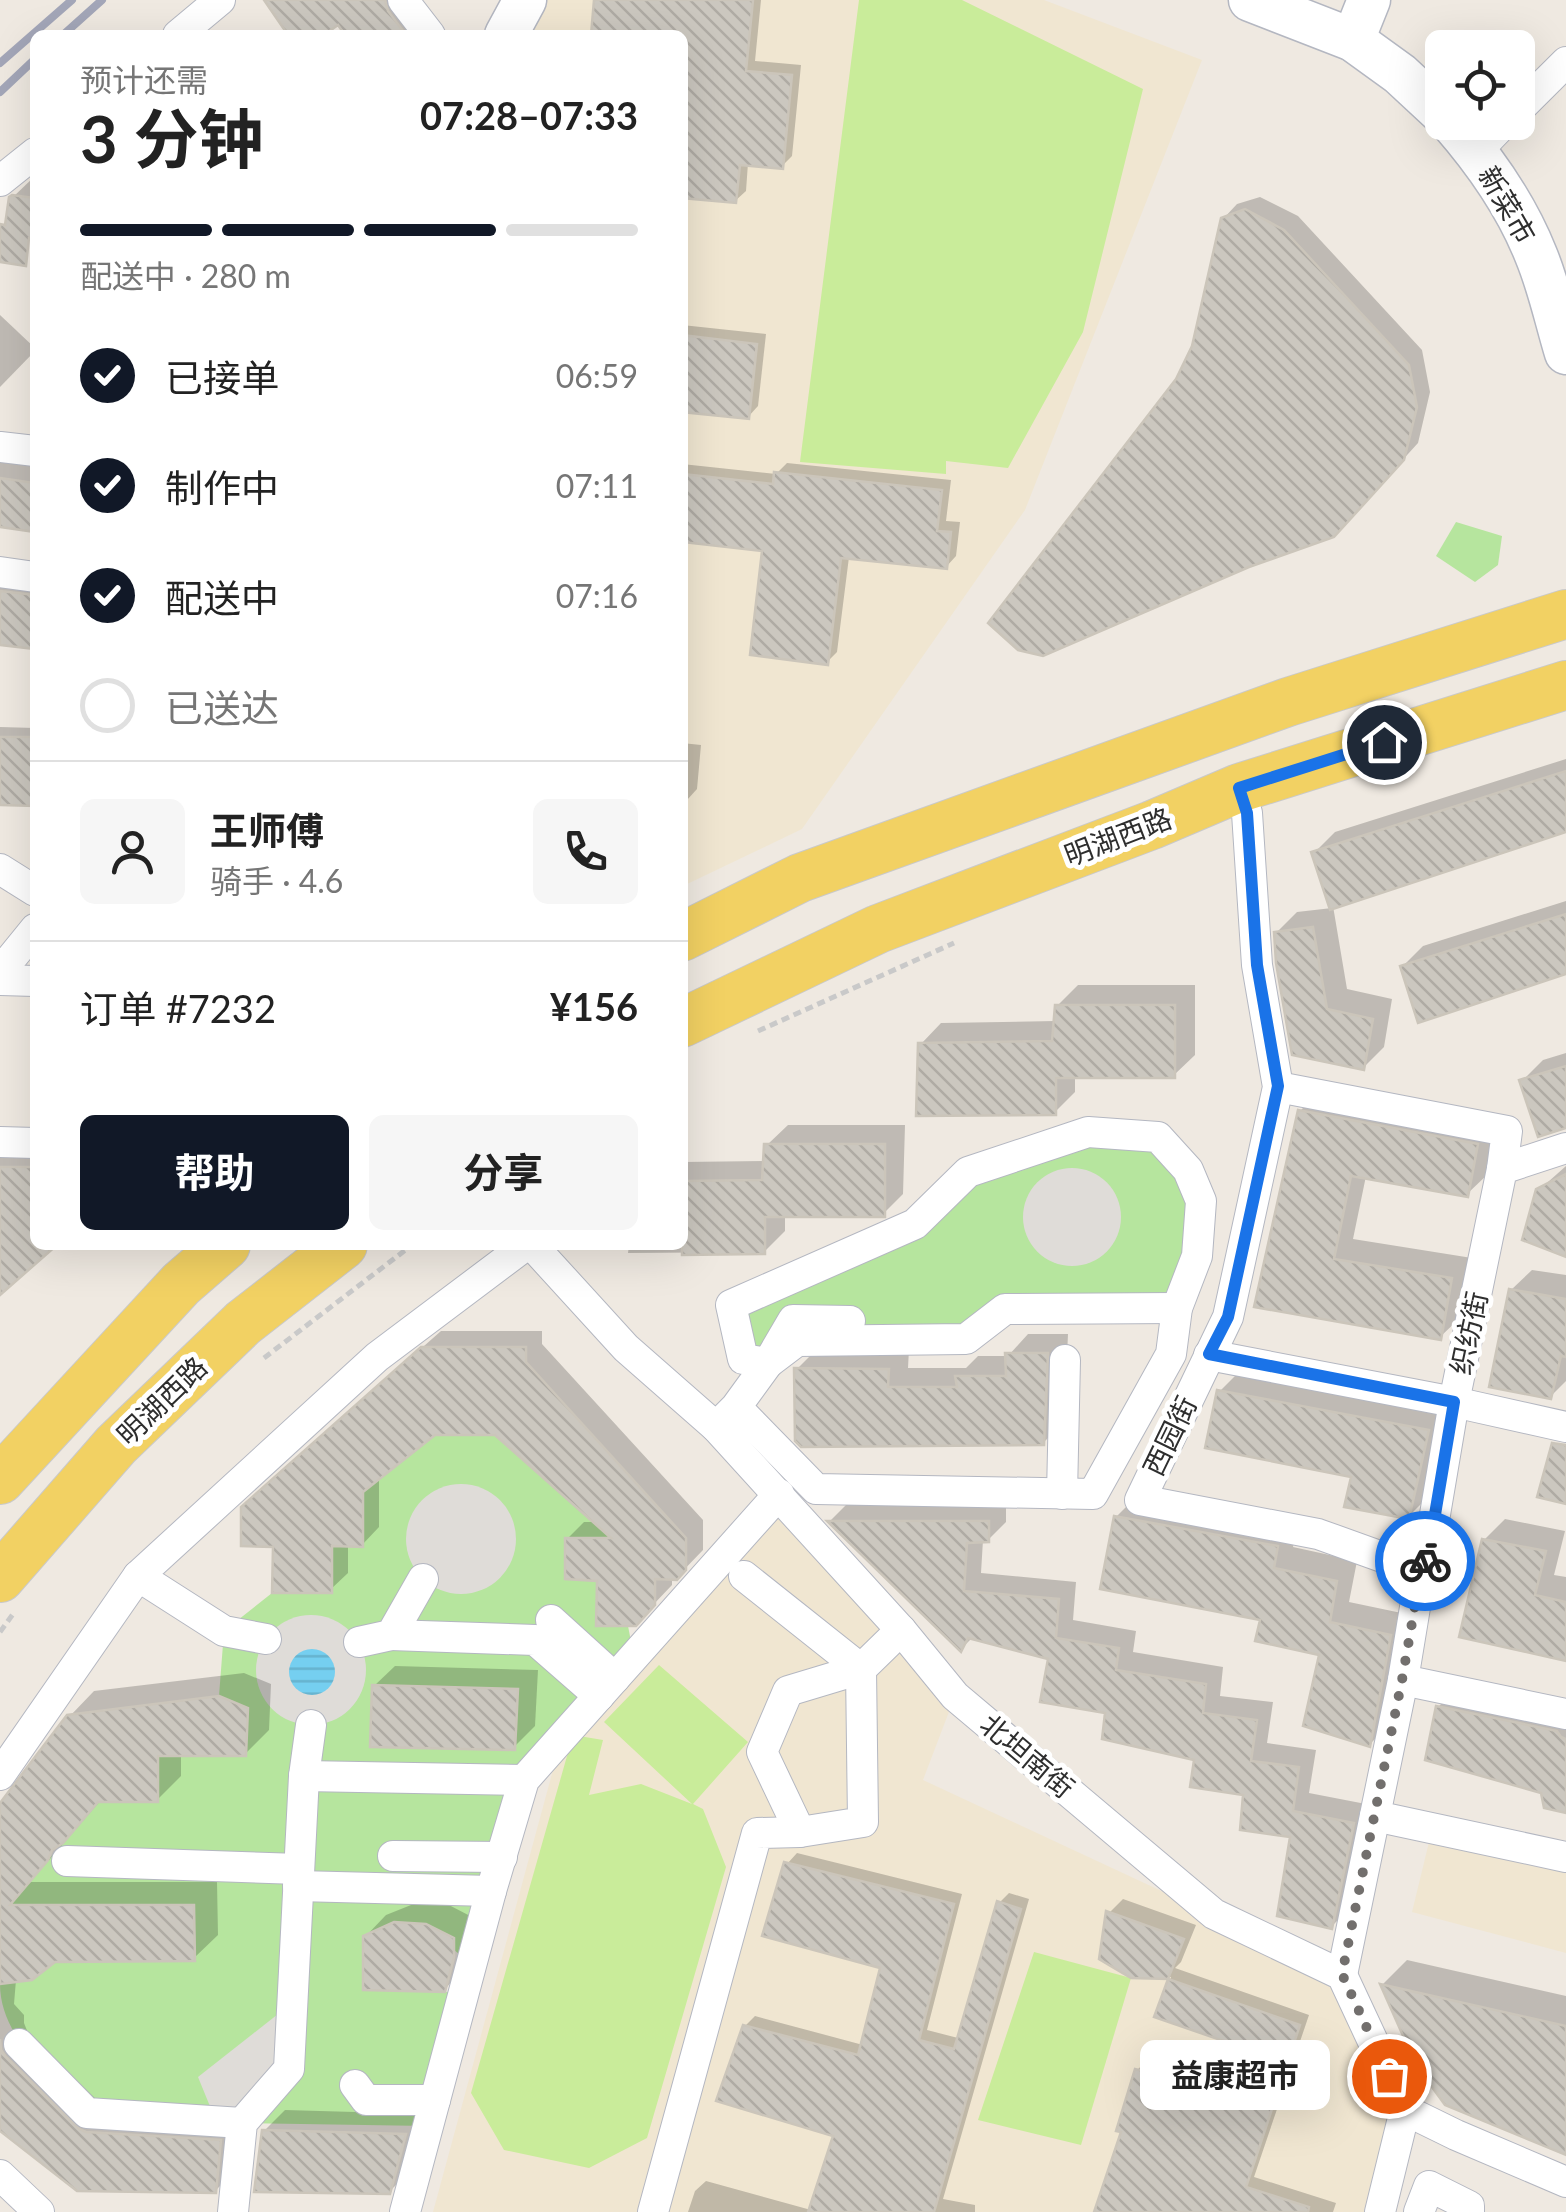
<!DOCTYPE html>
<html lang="zh">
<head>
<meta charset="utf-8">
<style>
  :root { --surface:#fff; --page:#f6f6f6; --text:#222; --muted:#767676; --line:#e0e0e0; --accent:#111827 }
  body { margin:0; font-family:Lato,"Noto Sans SC",sans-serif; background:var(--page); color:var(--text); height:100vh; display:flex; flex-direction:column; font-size:38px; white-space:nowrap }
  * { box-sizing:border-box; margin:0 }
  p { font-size:32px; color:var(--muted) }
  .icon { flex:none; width:55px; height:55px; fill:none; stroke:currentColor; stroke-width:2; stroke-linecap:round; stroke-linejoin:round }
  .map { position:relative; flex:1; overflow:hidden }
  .sheet { position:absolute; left:30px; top:30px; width:658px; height:1220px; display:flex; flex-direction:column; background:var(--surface); border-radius:15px; box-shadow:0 10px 40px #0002 }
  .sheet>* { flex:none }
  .buttons { position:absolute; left:1425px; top:30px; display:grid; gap:20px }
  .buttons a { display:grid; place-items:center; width:110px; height:110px; border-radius:15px; background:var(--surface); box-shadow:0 10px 40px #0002; font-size:50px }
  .pin { position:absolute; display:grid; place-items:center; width:85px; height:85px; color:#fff; margin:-42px; border:5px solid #fff; border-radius:50%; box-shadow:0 2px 10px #0007 }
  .courier { position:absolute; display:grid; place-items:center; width:100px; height:100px; margin:-50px; border:8px solid #1a73e8; border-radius:50%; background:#fff; color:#222; box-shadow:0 2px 12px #0007 }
  .bubble { position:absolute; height:70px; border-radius:15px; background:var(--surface); box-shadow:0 10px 40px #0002; font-size:32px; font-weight:700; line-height:70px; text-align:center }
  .headline em { font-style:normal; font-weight:700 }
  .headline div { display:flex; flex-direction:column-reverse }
  .headline { display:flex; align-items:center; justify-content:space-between; height:170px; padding:0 50px }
  h1 { font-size:65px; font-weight:700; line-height:75px }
  .bar { display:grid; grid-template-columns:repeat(4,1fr); gap:15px 10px; align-content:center; height:120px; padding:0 50px }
  .bar i { height:12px; border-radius:8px; background:var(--line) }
  .bar .selected { background:var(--accent) }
  .bar p { grid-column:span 4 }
  .line { display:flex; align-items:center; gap:25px; padding:0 50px; border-top:2px solid var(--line) }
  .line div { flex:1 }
  .round { display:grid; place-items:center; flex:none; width:105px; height:105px; border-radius:15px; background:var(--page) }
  ol { padding:0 50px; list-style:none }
  li { display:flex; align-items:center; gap:30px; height:110px }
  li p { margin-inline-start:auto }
  li .icon { padding:10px; border-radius:50%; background:var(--accent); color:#fff; stroke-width:4 }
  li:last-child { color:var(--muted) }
  li i { width:55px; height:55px; border:5px solid var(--line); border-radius:50% }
  .cta { display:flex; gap:20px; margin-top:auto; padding:20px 50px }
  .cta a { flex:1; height:115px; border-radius:15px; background:var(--accent); color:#fff; font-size:40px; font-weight:700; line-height:115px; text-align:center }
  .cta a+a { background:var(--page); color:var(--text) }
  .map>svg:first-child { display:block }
</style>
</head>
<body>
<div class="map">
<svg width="1566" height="2212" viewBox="0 0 1566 2212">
  <defs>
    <pattern id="water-rules" width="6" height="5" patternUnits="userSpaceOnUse" patternTransform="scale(2.5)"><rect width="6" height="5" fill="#75cff0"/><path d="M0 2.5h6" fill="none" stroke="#66b2ce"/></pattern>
    <pattern id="building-back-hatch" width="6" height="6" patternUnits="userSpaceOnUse" patternTransform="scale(2.5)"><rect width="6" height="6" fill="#cbc7bf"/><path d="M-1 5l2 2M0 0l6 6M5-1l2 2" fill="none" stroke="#afaba4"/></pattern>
  </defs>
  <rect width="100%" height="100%" fill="#efe9e1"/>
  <!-- education -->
  <g fill="#f0e6d1">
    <polygon points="543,0 1044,0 1202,60 1025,510 802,829 683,886 682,35 518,35"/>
    <polygon points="779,1494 955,1696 923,1780 1342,1975 1405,2110 1380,2212 433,2212 553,1770"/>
    <polygon points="1430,1838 1566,1869 1566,1953 1412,1912"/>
  </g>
  <!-- park -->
  <g fill="#b6e59e">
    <polygon points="1456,522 1502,536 1498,565 1475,582 1436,556"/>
    <polygon points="1088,1132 1158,1137 1201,1201 1177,1308 1005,1309 966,1339 743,1359 731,1305 915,1224 968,1172"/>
    <path d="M435,1435H495L611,1538H565V1579L597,1581L596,1625L628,1626L634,1657L524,1780L472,1964L454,1950V1938C413,1917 404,1918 363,1936V1990L453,1992L428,2126L242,2123L87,2113C52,2077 0,2038 0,1984L32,1980L55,1962L195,1961L194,1905H46L19,1924L0,1916L98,1802H158V1756H246L248,1708L219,1696L224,1631L272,1593L331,1592L332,1546L363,1547L347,1505Z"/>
  </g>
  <!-- pitch -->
  <g fill="#c9ec9a">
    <polygon points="859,0 962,0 1143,89 1083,332 1008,468 946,461 946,474 800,462"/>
    <polygon points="659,1665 748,1742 693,1804 703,1809 726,1867 647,2138 589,2168 504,2150 471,2093 573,1735 603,1740 589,1795 641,1784 692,1804 604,1722"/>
    <polygon points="1034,1952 1131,1978 1081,2145 978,2120"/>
  </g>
  <!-- plaza -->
  <g fill="#dfdcd8">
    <circle cx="1072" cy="1217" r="49"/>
    <circle cx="461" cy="1539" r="55"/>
    <circle cx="311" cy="1670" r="55"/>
    <polygon points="292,2003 289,2069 242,2123 216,2121 198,2077"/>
  </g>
  <!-- water -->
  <circle fill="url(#water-rules)" cx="312" cy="1672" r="23"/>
  <!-- shadow -->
  <g fill="#0003">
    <polygon points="267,0 416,0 427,35 348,35 339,22 319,35 291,35"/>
    <polygon points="596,0 761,0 755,61 801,65 792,156 782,166 748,163 746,191 735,201 682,35 593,35"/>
    <polygon points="35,176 35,236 12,198"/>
    <polygon points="1260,197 1298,216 1422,350 1430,392 1418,443 1348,520 1178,381 1194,346 1223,219 1237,204"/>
    <polygon points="0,315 35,348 35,351 0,387"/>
    <polygon points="682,325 766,334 758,406 748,417 682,409"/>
    <polygon points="0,455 35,460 35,529 0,524"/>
    <polygon points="787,463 951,480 946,521 960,522 956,556 946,567 849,557 837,652 827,662 765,548 682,540 682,464 776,474"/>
    <polygon points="0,564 35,573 35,646 0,642"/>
    <polygon points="0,727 35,728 35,803 0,802"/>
    <polygon points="682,743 701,745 697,789 687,800 682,799"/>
    <polygon points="1566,759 1566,830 1333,906 1347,989 1392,999 1384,1047 1364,1067 1276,933 1297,912 1332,908 1314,853 1335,832"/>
    <polygon points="1566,901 1566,972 1403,966 1423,946"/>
    <polygon points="1078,985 1195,985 1195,1055 1174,1075 1075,1075 1075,1092 1055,1112 921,1044 941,1023 1056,1021 1057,1006"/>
    <polygon points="1566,1053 1566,1125 1522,1081 1543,1060"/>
    <polygon points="1321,1090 1497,1124 1488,1174 1467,1194 1366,1176 1353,1239 1472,1258 1461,1317 1440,1337 1257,1305 1300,1111"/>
    <polygon points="788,1125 905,1125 903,1194 882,1215 785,1215 785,1231 764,1252 628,1253 629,1245 682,1245 682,1162 766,1161 767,1145"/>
    <polygon points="0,1152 35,1152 35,1245 53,1245 0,1292"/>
    <polygon points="1566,1166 1566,1254 1539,1190"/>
    <polygon points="1532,1270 1566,1275 1566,1381 1551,1396 1511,1290"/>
    <polygon points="441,1331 542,1331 542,1344 703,1520 703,1550 676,1578 672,1578 672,1585 653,1605 600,1578 567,1539 584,1522 597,1522 496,1432 434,1432 379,1476 379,1527 362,1545 348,1544 348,1573 330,1590 276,1545 261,1490"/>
    <polygon points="1028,1334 1068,1334 1064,1422 1043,1443 797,1369 818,1348 909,1349 908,1368 966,1368 978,1356 1008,1356"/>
    <polygon points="1240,1371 1448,1409 1429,1496 1409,1516 1354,1475 1219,1392"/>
    <polygon points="1137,1496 1298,1525 1293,1547 1357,1561 1349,1602 1411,1615 1390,1724 1369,1745 1322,1653 1116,1517"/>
    <polygon points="847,1504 1006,1504 1006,1522 988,1540 983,1540 981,1573 1076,1582 1073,1620 1136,1631 1133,1652 1223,1667 1220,1696 1273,1702 1267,1743 1316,1750 1309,1793 1371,1805 1350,1908 1332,1926 1293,1834 1246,1793 1197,1758 1108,1711 1051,1658 973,1637 961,1649 830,1521"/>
    <polygon points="1505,1519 1565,1531 1554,1575 1566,1577 1566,1659 1484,1540"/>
    <polygon points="395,1666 538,1670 535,1726 514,1747 374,1686"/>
    <polygon points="244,1673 271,1684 269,1730 245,1754 181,1754 181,1776 157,1800 101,1800 30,1882 217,1882 218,1935 194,1958 54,1960 16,1980 14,2004 24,2015 24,2023 28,2033 103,2106 244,2118 239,2167 215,2191 0,2128 0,1807 70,1716 94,1691"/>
    <polygon points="1459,1687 1566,1709 1566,1811 1438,1707"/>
    <polygon points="797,1853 962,1894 927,2030 958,2038 999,1903 1009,1893 1029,1899 943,2199 975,2205 975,2212 688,2212 695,2191 706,2181 811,2210 836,2135 745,2026 755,2016 863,2045 883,1966 787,1864"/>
    <polygon points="1123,1899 1196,1925 1181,1962 1175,1968 1309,2015 1254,2177 1336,2203 1333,2212 1097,2212 1124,2130 1137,2070 1148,2060 1235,2082 1247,2046 1158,2016 1171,1977 1132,1976 1109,1913"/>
    <polygon points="416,1903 447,1904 474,1918 464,1969 444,1990 365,1937 386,1915"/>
    <polygon points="1407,1960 1566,1996 1566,2153 1418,2064 1383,1984"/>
    <polygon points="285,2110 425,2114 410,2171 389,2192 264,2131"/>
  </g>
  <!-- building -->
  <g fill="url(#building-back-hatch)" stroke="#cbc5ba" stroke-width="2.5">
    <polygon points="264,0 385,0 388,11 406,35 345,35 338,25 324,35 288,35"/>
    <polygon points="594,0 753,0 746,71 792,75 783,169 740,165 736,203 682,198 682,35 591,35"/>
    <polygon points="12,195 35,198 35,239 29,238 26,266 0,262 0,224 5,225 9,197"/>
    <polygon points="1245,209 1284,230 1409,365 1417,407 1404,460 1334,537 1249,567 1043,656 1018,650 988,623 1176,379 1192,346 1221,218"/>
    <polygon points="682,335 757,344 749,419 682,412"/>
    <polygon points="774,472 942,490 937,531 951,532 947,569 841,558 828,665 750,655 762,551 682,542 682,474 773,484"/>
    <polygon points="0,478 35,483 35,532 0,527"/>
    <polygon points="0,591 35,595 35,649 0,645"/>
    <polygon points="0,737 35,737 35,806 0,805"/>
    <polygon points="1566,771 1566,832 1330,910 1311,852"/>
    <polygon points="1566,914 1566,974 1418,1023 1400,966"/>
    <polygon points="1313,927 1327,1009 1373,1019 1364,1070 1292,1055 1276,963 1274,932"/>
    <polygon points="1055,1005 1175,1005 1175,1078 1056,1078 1056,1115 916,1116 918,1043 1052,1041"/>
    <polygon points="1566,1066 1566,1128 1538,1137 1519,1080"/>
    <polygon points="1298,1110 1478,1144 1468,1197 1351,1176 1334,1259 1452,1278 1441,1340 1254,1307"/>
    <polygon points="764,1144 885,1144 885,1217 765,1217 765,1254 682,1255 682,1181 762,1180"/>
    <polygon points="0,1167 35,1167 35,1245 57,1245 0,1295"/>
    <polygon points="1566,1174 1566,1257 1522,1240 1536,1189"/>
    <polygon points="1509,1289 1566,1299 1566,1357 1561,1356 1551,1399 1489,1387"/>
    <polygon points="421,1347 526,1347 526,1362 686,1538 686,1570 677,1580 655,1579 655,1605 636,1626 596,1626 597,1581 565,1579 565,1538 611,1538 495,1435 435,1435 363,1492 363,1547 332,1546 332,1593 272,1593 273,1547 241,1546 241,1507"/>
    <polygon points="1005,1353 1048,1353 1044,1445 801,1447 795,1441 794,1368 889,1369 888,1387 957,1387 955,1376 1006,1376"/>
    <polygon points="1217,1390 1429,1430 1409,1519 1344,1507 1351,1477 1205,1448"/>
    <polygon points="1552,1443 1566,1445 1566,1504 1537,1497"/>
    <polygon points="1114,1516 1278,1546 1274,1568 1337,1581 1330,1622 1391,1635 1370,1747 1303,1726 1319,1655 1255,1641 1260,1620 1100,1589"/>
    <polygon points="827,1521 989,1521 989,1542 967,1543 964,1591 1059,1599 1056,1638 1119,1648 1116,1670 1206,1684 1203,1713 1257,1720 1251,1761 1299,1767 1293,1811 1354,1823 1332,1929 1277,1916 1290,1837 1240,1830 1243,1795 1190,1787 1194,1760 1102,1739 1105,1713 1040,1702 1048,1659 968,1638 961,1652"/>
    <polygon points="1482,1539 1546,1551 1535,1595 1566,1602 1566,1661 1459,1637"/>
    <polygon points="372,1685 518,1689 515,1750 370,1747"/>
    <polygon points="219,1696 248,1708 246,1756 158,1756 158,1802 98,1802 63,1843 52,1850 48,1860 10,1905 194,1905 195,1961 55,1962 32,1980 0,1984 0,1803 67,1715"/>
    <polygon points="1436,1706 1557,1731 1561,1737 1566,1739 1566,1813 1544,1808 1541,1793 1425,1760"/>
    <polygon points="784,1862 954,1904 919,2040 954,2049 997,1901 1021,1909 934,2212 808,2212 833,2136 716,2101 743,2025 858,2055 880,1968 762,1936"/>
    <polygon points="1106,1911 1184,1939 1168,1979 1131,1978 1099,1959"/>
    <polygon points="394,1922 426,1924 454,1938 454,1957 445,1992 363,1990 363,1936"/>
    <polygon points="1168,1979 1300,2025 1246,2187 1309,2207 1308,2212 1094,2212 1121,2132 1116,2131 1135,2069 1229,2093 1244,2048 1154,2017"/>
    <polygon points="1380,1984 1566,2026 1566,2155 1445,2105 1416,2065"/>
    <polygon points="0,2039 1,2050 6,2057 79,2129 86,2132 221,2140 216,2193 77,2191 0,2131"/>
    <polygon points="262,2130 406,2134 390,2194 254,2192"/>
  </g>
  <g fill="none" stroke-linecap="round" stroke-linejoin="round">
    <!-- street casing -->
    <g stroke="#b4b7c1" stroke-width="32">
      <g id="street">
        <polyline points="403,0 430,35"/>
        <polyline points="178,35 220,0"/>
        <polyline points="1518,110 1566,62"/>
        <polyline points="1476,152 1505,122"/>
        <polyline points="0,181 35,153"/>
        <polyline points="0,447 35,451"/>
        <polyline points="0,572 35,577"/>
        <polyline points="1239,788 1247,813 1257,965 1278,1087 1228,1317 1140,1500 1318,1534 1421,1571"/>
        <polyline points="0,869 35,891"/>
        <polyline points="0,972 35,929"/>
        <polyline points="0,980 35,981"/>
        <polyline points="1278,1087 1507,1131 1502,1169"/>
        <polyline points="0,1142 35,1143"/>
        <polyline points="532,1245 626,1348 716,1427 901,1630 955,1696 1214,1914 1342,1975 1405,2110 1456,2135 1566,2182"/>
        <polyline points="1209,1355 1454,1402 1566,1427"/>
        <polyline points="772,1356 793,1320 850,1321"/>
        <polyline points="768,1363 797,1341 966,1339 1005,1309 1177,1308"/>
        <polyline points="716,1427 736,1407 768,1363 743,1359 731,1305 915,1224 968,1172 1088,1132 1158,1137 1188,1170 1201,1201 1197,1256 1177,1308 1171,1354 1093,1494 816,1489 736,1407"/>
        <polyline points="1062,1494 1065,1360"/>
        <polyline points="744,1576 861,1669 788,1691 762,1752 800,1832"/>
        <polyline points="551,1620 615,1678"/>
        <polyline points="391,1635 535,1640 599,1696"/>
        <polyline points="266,1639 224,1631 138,1576 377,1357 526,1245"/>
        <polyline points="359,1642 391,1635 423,1579"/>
        <polyline points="1403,1680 1566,1714"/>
        <polyline points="0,1775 138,1576"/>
        <polyline points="304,1776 524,1780"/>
        <polyline points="1375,1816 1566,1857"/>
        <polyline points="393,1856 502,1857"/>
        <polyline points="67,1861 299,1869"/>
        <polyline points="298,1886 491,1891"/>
        <polyline points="1342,1975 1403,1680 1421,1571 1429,1550 1454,1402 1502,1169 1566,1148"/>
        <polyline points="19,2044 87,2113 242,2123"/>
        <polyline points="355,2085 366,2100 435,2100"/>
        <polyline points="0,2175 39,2212"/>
        <polyline points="233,2212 242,2123 289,2069 304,1776 311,1725"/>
        <polyline points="405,2212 491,1891 524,1780 779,1494"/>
        <polyline points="653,2212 757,1833 800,1832 863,1822 861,1669 901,1630"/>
        <polyline points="1380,2212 1405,2110"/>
        <polyline points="1419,2212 1429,2186 1469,2206 1469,2212"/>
      </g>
    </g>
    <!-- secondary casing -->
    <g stroke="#b4b7c1" stroke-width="45">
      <g id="secondary">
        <polyline points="1250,0 1353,40 1400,74 1442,113"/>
        <polyline points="506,35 525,0"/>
        <polyline points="1353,40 1369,0"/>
        <path d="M1451,122C1485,161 1517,207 1536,255C1549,286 1556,320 1566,353"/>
      </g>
    </g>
    <!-- primary casing -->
    <g stroke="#c9c9c9" stroke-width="50">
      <g id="primary">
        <polyline points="682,937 800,878 1288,702 1566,614"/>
        <polyline points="682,1023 878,929 1152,825 1239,788 1566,685"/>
        <polyline points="0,1480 181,1284 226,1245"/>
        <polyline points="0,1578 116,1445 243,1323 343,1245"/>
      </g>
    </g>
    <!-- path -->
    <g stroke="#c9c9c9" stroke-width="5" stroke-dasharray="8 5" stroke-linecap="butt">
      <polyline points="758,1031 954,943"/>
      <polyline points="264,1358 412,1245"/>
      <polyline points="0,1632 13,1614"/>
    </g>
    <!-- street -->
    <use href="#street" stroke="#fff" stroke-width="30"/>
    <!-- secondary -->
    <use href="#secondary" stroke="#fff" stroke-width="42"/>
    <!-- primary -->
    <use href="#primary" stroke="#f2d163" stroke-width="48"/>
    <!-- rail -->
    <g stroke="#a3a6b8" stroke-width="8">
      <polyline points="63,35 102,0"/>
      <polyline points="0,63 72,0"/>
      <polyline points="0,92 35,59"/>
    </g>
  </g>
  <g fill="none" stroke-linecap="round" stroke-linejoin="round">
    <!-- done -->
    <polyline stroke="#726f6d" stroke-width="10" stroke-dasharray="0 18" points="1389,2076 1342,1974 1402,1680 1421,1571 1425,1561"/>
    <!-- route -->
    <polyline stroke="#1a73e8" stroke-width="12" points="1384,742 1239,788 1247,813 1257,965 1278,1086 1228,1317 1209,1354 1454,1402 1429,1550 1425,1561"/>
  </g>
  <g text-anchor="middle" stroke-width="10" stroke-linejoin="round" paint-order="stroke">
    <!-- street labels -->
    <g font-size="28" fill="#2e2e2e" stroke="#fff">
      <text transform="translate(1507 205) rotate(60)" y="10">新菜市</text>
      <text transform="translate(1118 837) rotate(-21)" y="10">明湖西路</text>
      <text transform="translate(1469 1333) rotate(-78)" y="10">织纺街</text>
      <text transform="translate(162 1401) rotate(-44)" y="10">明湖西路</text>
      <text transform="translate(1170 1436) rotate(-64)" y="10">西园街</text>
      <text transform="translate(1027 1756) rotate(40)" y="10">北坦南街</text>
    </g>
  </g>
</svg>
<div class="buttons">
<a><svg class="icon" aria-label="locate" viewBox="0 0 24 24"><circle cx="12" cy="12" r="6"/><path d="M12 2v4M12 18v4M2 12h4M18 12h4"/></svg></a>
</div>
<div class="pin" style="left:1389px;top:2076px;background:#ea580c"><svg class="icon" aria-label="bag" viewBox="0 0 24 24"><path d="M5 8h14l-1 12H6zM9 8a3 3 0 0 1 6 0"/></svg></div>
<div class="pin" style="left:1384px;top:742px;background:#1f2937"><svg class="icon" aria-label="home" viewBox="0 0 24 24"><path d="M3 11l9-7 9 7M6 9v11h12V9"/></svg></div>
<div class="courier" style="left:1425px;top:1561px"><svg class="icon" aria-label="bike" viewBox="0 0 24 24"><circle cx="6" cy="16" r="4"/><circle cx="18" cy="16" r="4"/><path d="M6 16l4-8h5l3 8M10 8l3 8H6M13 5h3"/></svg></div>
<div class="bubble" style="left:1140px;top:2040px;width:190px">益康超市</div>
<section class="sheet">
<div class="headline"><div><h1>3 分钟</h1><p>预计还需</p></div><em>07:28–07:33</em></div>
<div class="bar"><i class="selected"></i><i class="selected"></i><i class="selected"></i><i></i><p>配送中 · 280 m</p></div>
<ol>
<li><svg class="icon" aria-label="check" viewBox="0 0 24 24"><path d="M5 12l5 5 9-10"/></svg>已接单<p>06:59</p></li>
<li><svg class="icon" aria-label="check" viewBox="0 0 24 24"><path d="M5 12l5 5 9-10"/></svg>制作中<p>07:11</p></li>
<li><svg class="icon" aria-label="check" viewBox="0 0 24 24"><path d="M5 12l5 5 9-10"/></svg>配送中<p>07:16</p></li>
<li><i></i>已送达</li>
</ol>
<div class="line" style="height:180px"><a class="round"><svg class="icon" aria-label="person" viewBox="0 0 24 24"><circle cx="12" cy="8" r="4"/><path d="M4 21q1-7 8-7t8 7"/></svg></a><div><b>王师傅</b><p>骑手 · 4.6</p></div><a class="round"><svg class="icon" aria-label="phone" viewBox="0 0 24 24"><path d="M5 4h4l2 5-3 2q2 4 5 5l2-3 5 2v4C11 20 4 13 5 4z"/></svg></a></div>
<div class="line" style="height:130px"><div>订单 #7232</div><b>¥156</b></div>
<div class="cta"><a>帮助</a><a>分享</a></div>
</section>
</div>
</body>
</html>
